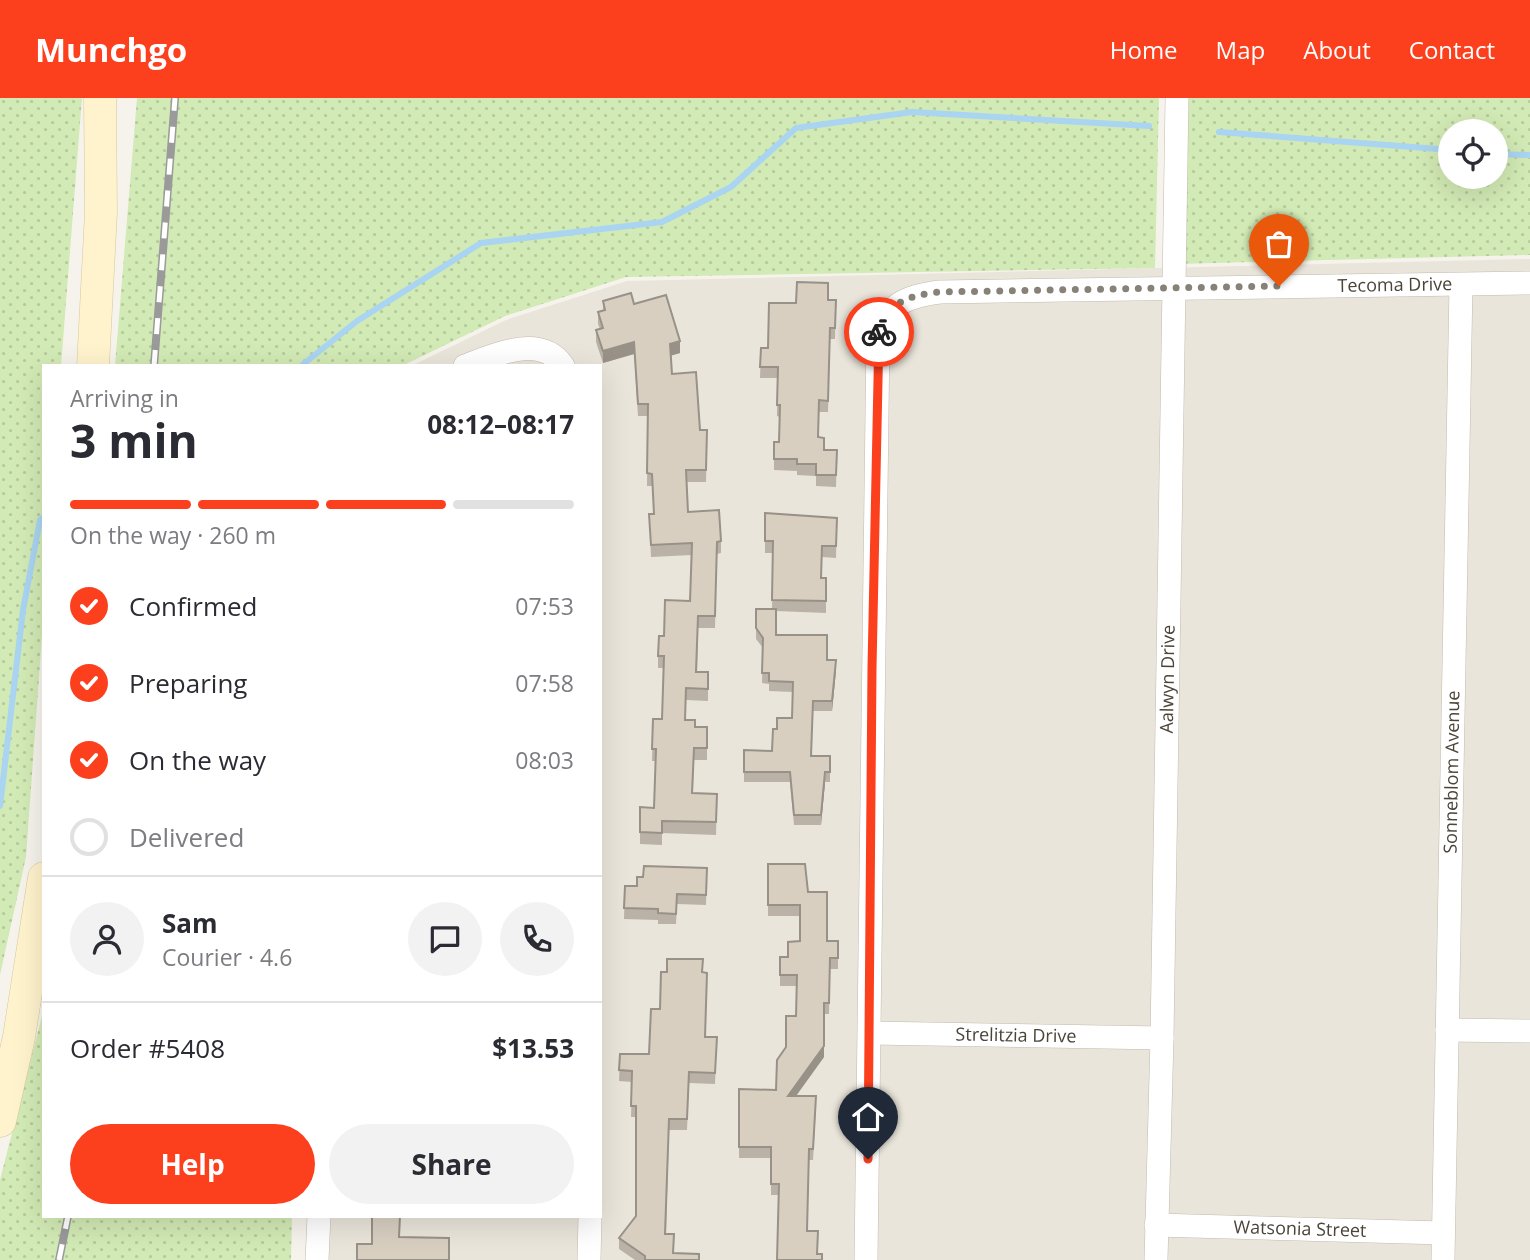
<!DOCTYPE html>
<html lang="en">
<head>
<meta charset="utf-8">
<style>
  :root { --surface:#fff; --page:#f2f2f3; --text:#2b2b33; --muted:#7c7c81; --line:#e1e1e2; --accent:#fc3f1d }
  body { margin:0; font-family:"Open Sans",sans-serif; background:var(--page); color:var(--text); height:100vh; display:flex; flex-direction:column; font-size:26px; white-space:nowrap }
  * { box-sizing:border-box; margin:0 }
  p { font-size:23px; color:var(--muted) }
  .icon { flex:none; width:38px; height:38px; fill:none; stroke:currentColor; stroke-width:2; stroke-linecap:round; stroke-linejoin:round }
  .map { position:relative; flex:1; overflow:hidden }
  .side { position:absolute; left:42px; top:266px; width:560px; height:854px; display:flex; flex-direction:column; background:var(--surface); border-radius:0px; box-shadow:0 7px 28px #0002 }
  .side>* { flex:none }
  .controls { position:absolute; left:1438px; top:21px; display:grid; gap:14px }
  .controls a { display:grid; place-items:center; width:70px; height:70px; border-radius:50%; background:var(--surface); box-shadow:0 7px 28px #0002; font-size:35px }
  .pin { position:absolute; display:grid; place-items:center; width:60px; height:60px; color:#fff; margin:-72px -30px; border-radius:50% 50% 50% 0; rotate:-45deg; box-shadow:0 0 7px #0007 }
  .pin .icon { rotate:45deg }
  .courier { position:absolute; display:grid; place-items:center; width:70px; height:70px; margin:-35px; border:5px solid #fc3f1d; border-radius:50%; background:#fff; color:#222; box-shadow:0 2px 9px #0007 }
  .overview em { font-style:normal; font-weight:700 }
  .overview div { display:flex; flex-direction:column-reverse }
  .overview { display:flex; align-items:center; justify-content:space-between; height:119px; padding:0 28px }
  h1 { font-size:46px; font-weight:700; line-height:52px }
  .bar { display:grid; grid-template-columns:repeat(4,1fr); gap:10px 7px; align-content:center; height:84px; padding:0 28px }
  .bar i { height:9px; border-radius:5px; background:var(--line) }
  .bar .active { background:var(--accent) }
  .bar p { grid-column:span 4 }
  .line { display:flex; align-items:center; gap:18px; padding:0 28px; border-top:2px solid var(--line) }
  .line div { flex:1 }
  .round { display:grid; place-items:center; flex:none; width:74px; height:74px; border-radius:37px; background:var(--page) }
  ol { padding:0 28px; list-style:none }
  li { display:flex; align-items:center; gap:21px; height:77px }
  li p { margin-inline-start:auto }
  li .icon { padding:7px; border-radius:50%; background:var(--accent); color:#fff; stroke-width:4 }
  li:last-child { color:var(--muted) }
  li i { width:38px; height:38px; border:4px solid var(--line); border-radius:50% }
  .primary-button { display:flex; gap:14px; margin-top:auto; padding:14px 28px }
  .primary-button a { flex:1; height:80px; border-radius:42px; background:var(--accent); color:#fff; font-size:28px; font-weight:700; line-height:80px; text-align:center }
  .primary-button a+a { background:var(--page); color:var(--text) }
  header { display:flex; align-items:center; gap:42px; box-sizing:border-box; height:98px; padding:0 35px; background:var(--accent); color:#fff }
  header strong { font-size:33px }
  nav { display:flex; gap:38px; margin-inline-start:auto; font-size:24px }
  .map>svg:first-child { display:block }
</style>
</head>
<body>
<header>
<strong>Munchgo</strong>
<nav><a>Home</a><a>Map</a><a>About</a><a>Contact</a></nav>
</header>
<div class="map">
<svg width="1530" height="1162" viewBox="0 0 1530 1162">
  <defs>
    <pattern id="grass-dots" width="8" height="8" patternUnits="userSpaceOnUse" patternTransform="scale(1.75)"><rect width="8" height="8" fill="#d2eab5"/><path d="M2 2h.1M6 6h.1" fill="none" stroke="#b6ca9c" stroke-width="1.8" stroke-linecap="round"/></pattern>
  </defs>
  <rect width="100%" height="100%" fill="#f6f3ec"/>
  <!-- residential -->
  <polygon fill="#eae5da" points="1530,161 1530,1162 317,1162 318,1118 600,1118 600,268 411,268 506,222 627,183"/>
  <!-- grass -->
  <g fill="url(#grass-dots)" fill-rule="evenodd">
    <polygon points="0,0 82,0 61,268 44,268 44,510 26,759 0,877"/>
    <polygon points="137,0 1159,0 1155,170 626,179 505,218 402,268 115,268"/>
    <path d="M1183,0H1530V157L1176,166ZM1451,33H1496V79H1451Z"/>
    <polygon points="44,910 44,1118 292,1118 291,1162 0,1162 0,1082"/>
  </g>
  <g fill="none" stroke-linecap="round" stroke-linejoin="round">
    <!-- stream -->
    <g stroke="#a9d4f2" stroke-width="6">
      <polyline points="1219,34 1451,52"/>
      <polyline points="1496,56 1530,57"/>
      <polyline points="301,268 357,223 481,145 662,124 731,89 796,30 912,14 1149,28"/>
      <polyline points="0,708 23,512 40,422 44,419"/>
    </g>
    <!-- minor casing -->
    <g stroke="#c2bbae" stroke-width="24">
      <g id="minor">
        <path d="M465,268C494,257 541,235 563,268"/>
        <polyline points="1447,932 1530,933"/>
        <path id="s1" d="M871,935L1162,940"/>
        <path id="s2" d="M1156,1127L1443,1135"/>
        <polyline points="317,1162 319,1118"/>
        <polyline points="589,1162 590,1118"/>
        <path id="s3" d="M866,1162L878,239C887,205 908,198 940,194L1530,185"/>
        <path id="s4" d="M1156,1162L1162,940L1177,0"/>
        <path id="s5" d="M1443,1162L1461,187"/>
      </g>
    </g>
    <!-- secondary casing -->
    <g stroke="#d6c79b" stroke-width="33">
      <g id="secondary">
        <polyline points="93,268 101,114 100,0"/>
        <polyline points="0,1023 19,939 44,780"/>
      </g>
    </g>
    <!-- minor -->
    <use href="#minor" stroke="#fff" stroke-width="23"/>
    <!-- secondary -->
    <use href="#secondary" stroke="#fff3cd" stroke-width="32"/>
    <!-- rail casing -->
    <g stroke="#9a9a9a" stroke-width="8">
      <g id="rail">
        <polyline points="154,268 175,0"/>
        <polyline points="59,1162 68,1118"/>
      </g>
    </g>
    <!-- rail -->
    <use href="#rail" stroke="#fff" stroke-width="5" stroke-dasharray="16" stroke-linecap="butt"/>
  </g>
  <!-- wall -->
  <g fill="#bab2a6">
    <polygon points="828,202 836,202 835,241 830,241 828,314 819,314 818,339 824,352 837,352 836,389 816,388 816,378 797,377 797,373 774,372 774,344 779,344 780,319 777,318 777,280 760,280 761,250 768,250 796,205"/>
    <polygon points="603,203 634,206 680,255 671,257 672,276 700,332 707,332 706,384 687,384 688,414 721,443 721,455 717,456 715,530 698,530 697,574 708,574 708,603 686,602 685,622 695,629 707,629 707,662 694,662 693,695 717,696 716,737 662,735 662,747 640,746 640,709 654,710 656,663 652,663 653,621 662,621 664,570 658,570 658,558 664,538 690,503 692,457 651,459 649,416 654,416 652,388 647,388 648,318 638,318 634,256 603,265 596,244 596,232 600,231 598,226 598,214 603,213"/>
    <polygon points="765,415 837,420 836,460 822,459 821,480 826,480 826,515 776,513 776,537 827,562 836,572 832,613 813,613 811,658 830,658 830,684 825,684 821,727 794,727 790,684 744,684 744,652 772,653 777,631 792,620 793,594 769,593 769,586 762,585 763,550 756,541 756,511 772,511 773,455 765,455"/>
    <polygon points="768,766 808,794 827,843 838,843 838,871 830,871 829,916 824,916 824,959 796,998 816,1009 813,1062 809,1062 777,1162 779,1097 771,1097 771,1060 739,1060 739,991 776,992 786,949 796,918 797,888 780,888 780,859 788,859 800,843 800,818 768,818"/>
    <polygon points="707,770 706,807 677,806 676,826 658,826 658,822 624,821 625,788 637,788 643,779"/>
    <polygon points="703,874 705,939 717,939 715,986 689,985 687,1032 669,1032 666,1136 674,1155 699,1162 635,1162 619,1151 619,1140 636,1118 636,1019 631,1019 632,984 619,983 620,956 649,956 660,911"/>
  </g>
  <!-- shaded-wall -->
  <g fill="#979187">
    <polygon points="680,243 680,255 670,258 670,246"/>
    <polygon points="634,244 634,256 603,265 603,253"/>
    <polygon points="836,562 836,572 832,613 832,603"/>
    <polygon points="825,674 825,684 821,727 821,717"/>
    <polygon points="824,905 824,959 788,1009 788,998"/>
  </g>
  <!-- building -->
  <g fill="#d8cfc1" stroke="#979187" stroke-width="2">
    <polygon points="797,184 828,185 828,202 836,202 835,230 830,230 828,303 819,302 818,339 824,340 824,352 837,352 836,377 816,377 816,366 797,366 797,361 774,361 774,344 779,344 780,307 777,307 778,269 760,269 761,250 768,250 769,205 796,205"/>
    <polygon points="631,195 634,206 666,197 680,243 670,246 672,276 696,274 700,332 707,332 706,372 686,372 688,414 719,412 721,443 717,444 715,518 698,518 696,574 708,574 708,591 686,590 685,622 695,622 695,629 707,629 707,650 694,650 692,695 717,696 716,724 662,723 662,735 640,734 640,709 654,710 656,651 652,651 653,621 662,621 664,558 658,558 659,538 664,538 665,502 690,503 692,445 651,447 649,416 654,416 652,376 647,375 648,306 638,306 634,244 603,253 596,232 603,230 598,214 605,212 603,203"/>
    <polygon points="765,415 837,420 836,448 822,448 821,480 826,480 826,503 772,502 773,443 765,443"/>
    <polygon points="756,511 776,511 776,537 827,537 827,562 836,562 832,603 813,603 811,658 830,658 830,674 825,674 821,717 794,717 790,674 744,674 744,652 772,653 773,631 777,631 777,620 792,620 793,584 769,583 769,575 762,575 763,540 756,530"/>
    <polygon points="768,766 805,766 808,794 827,794 827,843 838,843 838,860 830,860 829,905 824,905 824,948 788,998 816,998 813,1051 809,1051 807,1133 818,1133 817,1156 822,1156 822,1162 777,1162 779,1086 771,1086 771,1049 739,1049 739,991 776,992 777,962 786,949 786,918 796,918 797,877 780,877 780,859 788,859 788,844 800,843 800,807 768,807"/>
    <polygon points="644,768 707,770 706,797 677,796 676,816 658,815 658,811 624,810 625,788 637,788 637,779 643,779"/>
    <polygon points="667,861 703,861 702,874 707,875 705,939 717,939 715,975 689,974 687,1021 669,1021 665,1136 674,1136 673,1155 699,1156 699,1162 645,1162 645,1158 619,1140 636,1118 636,1008 631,1008 632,973 619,972 620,956 649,956 651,911 660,911 661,874 667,874"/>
    <polygon points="372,1118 400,1118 399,1139 449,1140 449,1162 357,1162 357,1146 372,1146"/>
  </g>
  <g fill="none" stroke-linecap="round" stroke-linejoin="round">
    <!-- done -->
    <path stroke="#878178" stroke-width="7" stroke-dasharray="0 12.6" d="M879,234C887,203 911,197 940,194L1279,188"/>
    <!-- route -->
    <polyline stroke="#fc3f1d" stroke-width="9" points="868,1061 872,570 879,234"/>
  </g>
  <g text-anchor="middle" stroke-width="6" stroke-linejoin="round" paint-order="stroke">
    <!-- street labels -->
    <g font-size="18" fill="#4b4439" stroke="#fff">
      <text dy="6" stroke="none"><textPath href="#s3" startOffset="1461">Tecoma Drive</textPath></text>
      <text dy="6" stroke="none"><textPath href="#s4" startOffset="581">Aalwyn Drive</textPath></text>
      <text dy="6" stroke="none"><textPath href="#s5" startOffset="488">Sonneblom Avenue</textPath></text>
      <text dy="6" stroke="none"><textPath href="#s1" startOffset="145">Strelitzia Drive</textPath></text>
      <text dy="6" stroke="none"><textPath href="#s2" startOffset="144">Watsonia Street</textPath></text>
    </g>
  </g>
</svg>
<div class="controls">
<a><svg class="icon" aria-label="locate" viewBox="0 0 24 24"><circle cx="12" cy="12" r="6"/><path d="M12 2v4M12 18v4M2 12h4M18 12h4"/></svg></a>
</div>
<div class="pin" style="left:1279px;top:188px;background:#ea580c"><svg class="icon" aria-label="bag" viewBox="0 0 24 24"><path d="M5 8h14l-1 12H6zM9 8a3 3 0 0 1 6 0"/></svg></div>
<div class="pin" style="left:868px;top:1061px;background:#1f2937"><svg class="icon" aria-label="home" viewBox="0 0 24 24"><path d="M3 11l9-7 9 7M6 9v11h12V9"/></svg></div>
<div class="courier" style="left:879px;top:234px"><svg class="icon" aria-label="bike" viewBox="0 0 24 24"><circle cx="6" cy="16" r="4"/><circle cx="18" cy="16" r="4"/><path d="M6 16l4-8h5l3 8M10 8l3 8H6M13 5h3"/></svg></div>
<section class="side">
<div class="overview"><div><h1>3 min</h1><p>Arriving in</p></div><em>08:12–08:17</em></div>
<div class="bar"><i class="active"></i><i class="active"></i><i class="active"></i><i></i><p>On the way · 260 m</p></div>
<ol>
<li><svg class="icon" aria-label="check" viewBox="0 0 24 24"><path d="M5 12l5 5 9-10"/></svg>Confirmed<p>07:53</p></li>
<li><svg class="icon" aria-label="check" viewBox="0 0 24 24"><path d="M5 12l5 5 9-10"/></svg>Preparing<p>07:58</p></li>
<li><svg class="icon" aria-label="check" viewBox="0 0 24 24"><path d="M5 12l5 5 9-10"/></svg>On the way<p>08:03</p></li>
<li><i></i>Delivered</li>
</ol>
<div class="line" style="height:126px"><a class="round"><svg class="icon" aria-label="person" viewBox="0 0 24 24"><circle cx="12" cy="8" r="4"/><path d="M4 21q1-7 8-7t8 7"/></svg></a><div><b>Sam</b><p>Courier · 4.6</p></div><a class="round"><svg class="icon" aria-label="chat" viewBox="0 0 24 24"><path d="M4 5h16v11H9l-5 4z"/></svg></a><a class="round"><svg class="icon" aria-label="phone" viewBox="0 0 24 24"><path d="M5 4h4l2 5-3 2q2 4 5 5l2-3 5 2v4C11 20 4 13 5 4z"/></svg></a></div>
<div class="line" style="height:91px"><div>Order #5408</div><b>$13.53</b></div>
<div class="primary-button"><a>Help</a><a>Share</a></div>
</section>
</div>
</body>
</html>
